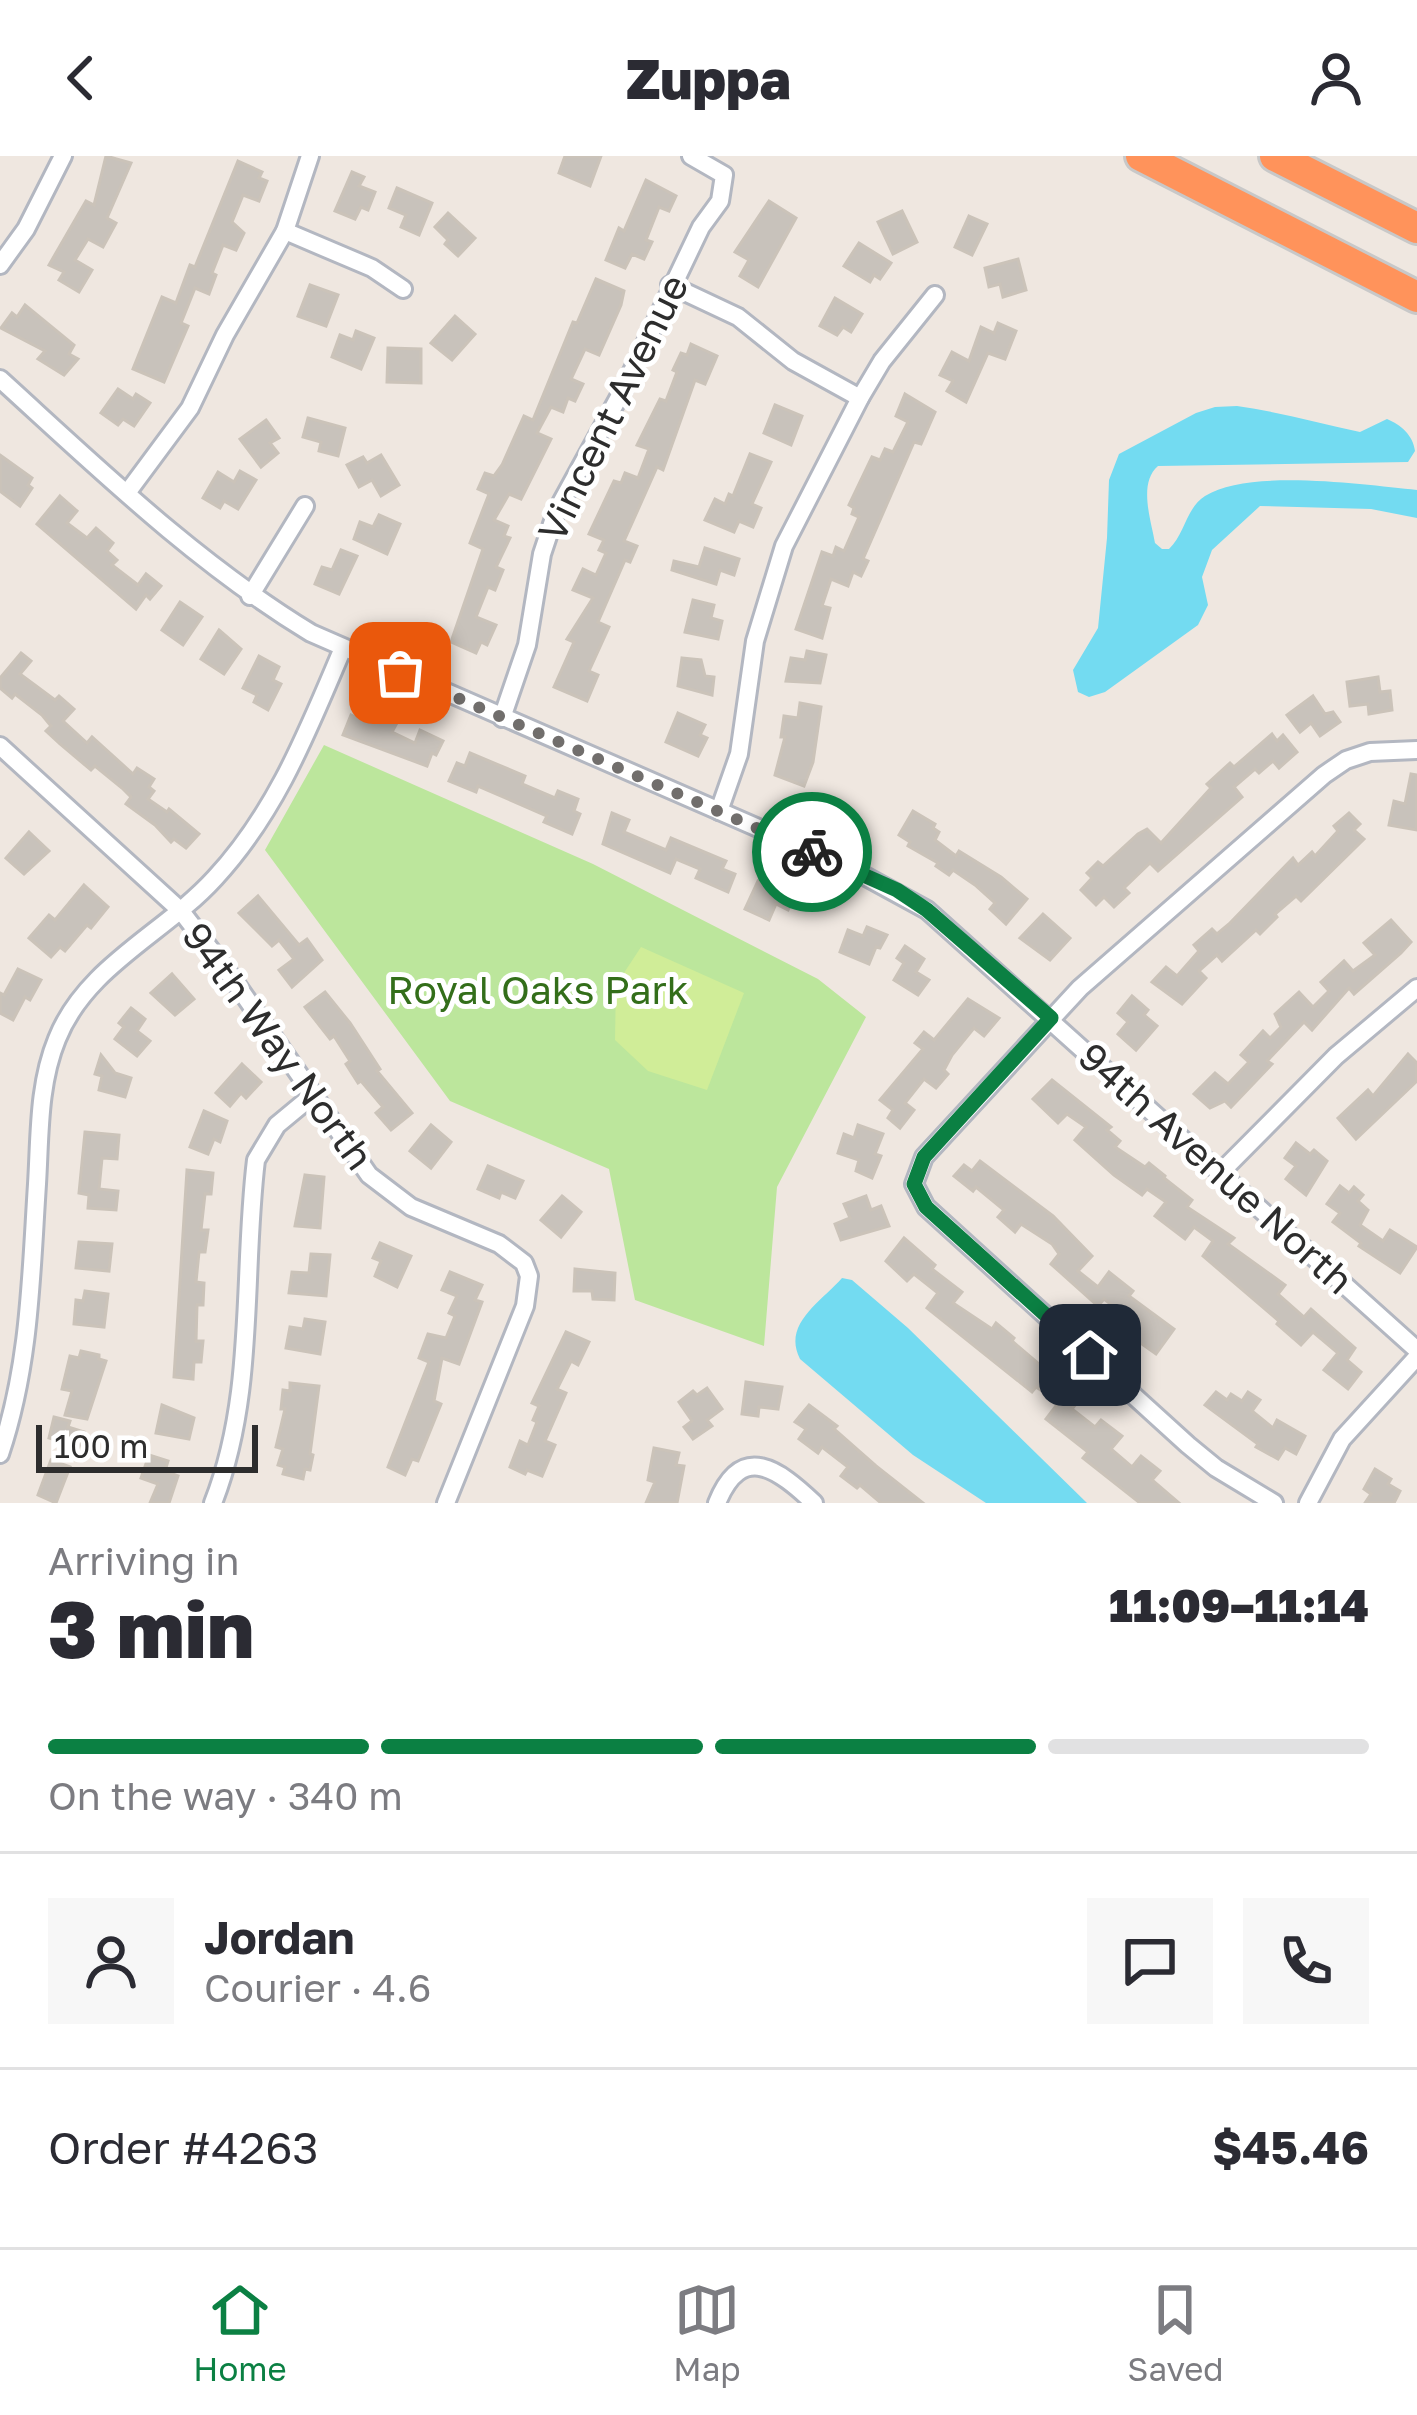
<!DOCTYPE html>
<html lang="en">
<head>
<meta charset="utf-8">
<style>
  :root { --surface:#fff; --page:#f7f7f7; --text:#2b2b33; --muted:#7c7c81; --line:#e1e1e2; --accent:#0b8043 }
  body { margin:0; font-family:"Golos Text",sans-serif; background:var(--page); color:var(--text); height:100vh; display:flex; flex-direction:column; font-size:45px; white-space:nowrap }
  * { box-sizing:border-box; margin:0 }
  p { font-size:39px; color:var(--muted) }
  .icon { flex:none; width:66px; height:66px; fill:none; stroke:currentColor; stroke-width:2; stroke-linecap:round; stroke-linejoin:round }
  .map { position:relative; height:1347px; overflow:hidden }
  .panel { display:flex; flex-direction:column; background:var(--surface); flex:1 }
  .panel>* { flex:none }
  .scale { position:absolute; left:36px; bottom:30px; width:222px; box-sizing:border-box; padding-left:12px; border:6px solid #2d2d2d; border-top:0; font-size:33px; line-height:42px; white-space:nowrap; color:#2d2d2d; -webkit-text-stroke:9px #fff; paint-order:stroke }
  .pin { position:absolute; display:grid; place-items:center; width:102px; height:102px; color:#fff; margin:-51px; border-radius:24px; box-shadow:0 6px 18px #0006 }
  .courier { position:absolute; display:grid; place-items:center; width:120px; height:120px; margin:-60px; border:9px solid #0b8043; border-radius:50%; background:#fff; color:#222; box-shadow:0 3px 15px #0007 }
  .summary em { font-style:normal; font-weight:800 }
  .summary div { display:flex; flex-direction:column-reverse }
  .summary { display:flex; align-items:center; justify-content:space-between; height:204px; padding:0 48px }
  h1 { font-size:78px; font-weight:800; line-height:90px }
  .bar { display:grid; grid-template-columns:repeat(4,1fr); gap:18px 12px; align-content:center; height:144px; padding:0 48px }
  .bar i { height:15px; border-radius:9px; background:var(--line) }
  .bar .current { background:var(--accent) }
  .bar p { grid-column:span 4 }
  .line { display:flex; align-items:center; gap:30px; padding:0 48px; border-top:3px solid var(--line) }
  .line div { flex:1 }
  .round { display:grid; place-items:center; flex:none; width:126px; height:126px; border-radius:0px; background:var(--page) }
  header { display:flex; justify-content:space-between; align-items:center; height:156px; padding:0 48px; background:var(--surface); font-size:54px; font-weight:800 }
  .menu { display:flex; justify-content:space-around; align-items:center; height:168px; border-top:3px solid var(--line); background:var(--surface); font-size:33px; color:var(--muted) }
  .menu a { display:grid; justify-items:center; gap:6px }
  .menu .current { color:var(--accent) }
  .map>svg:first-child { display:block }
</style>
</head>
<body>
<header><svg class="icon" aria-label="back" viewBox="0 0 24 24"><path d="M15 5l-7 7 7 7"/></svg>Zuppa<svg class="icon" aria-label="person" viewBox="0 0 24 24"><circle cx="12" cy="8" r="4"/><path d="M4 21q1-7 8-7t8 7"/></svg></header>
<div class="map">
<svg width="1417" height="1347" viewBox="0 0 1417 1347">
  <rect width="100%" height="100%" fill="#efe7e0"/>
  <!-- green -->
  <polygon fill="#bce69c" points="324,589 593,708 818,823 866,861 777,1031 764,1190 635,1144 609,1013 450,945 265,694"/>
  <!-- pitch -->
  <polygon fill="#d0ed98" points="641,791 744,837 707,934 648,915 615,884 616,829"/>
  <!-- water -->
  <g fill="#73dbf1">
    <path d="M1237,250C1279,256 1319,267 1360,276L1387,263C1401,269 1413,279 1415,295L1408,306L1158,310C1138,327 1151,364 1155,387L1162,393H1169C1185,378 1186,352 1205,340C1249,312 1365,329 1417,334V362L1371,353L1260,350L1212,394L1202,421L1208,449L1198,469L1105,536L1089,541L1078,536L1073,514L1098,472L1107,382L1109,324L1119,298L1196,257L1215,251Z"/>
    <path d="M842,1122L852,1124L908,1172L1087,1347H986L913,1299L800,1203C782,1168 821,1146 842,1122Z"/>
  </g>
  <!-- building -->
  <g fill="#c8c2bb" stroke="#cbc3b9" stroke-width="3">
    <polygon points="106,0 131,7 107,62 116,67 103,91 88,83 75,104 92,114 79,136 59,124 64,116 49,109 86,45 94,49"/>
    <polygon points="565,0 601,0 590,30 559,17"/>
    <polygon points="238,5 262,16 259,22 267,25 259,45 243,39 232,66 244,77 236,94 223,89 212,117 216,119 209,138 195,132 181,167 188,170 164,226 133,213 162,141 176,147 190,109 195,111"/>
    <polygon points="352,16 364,21 359,30 375,36 368,54 361,51 355,63 335,55"/>
    <polygon points="646,24 676,40 669,55 659,51 646,84 652,86 644,103 632,98 625,112 606,104 619,72 624,75"/>
    <polygon points="397,32 432,47 419,79 401,71 406,59 389,52"/>
    <polygon points="769,45 796,62 758,131 740,120 749,104 735,96"/>
    <polygon points="902,55 917,86 893,98 878,66"/>
    <polygon points="448,57 475,82 458,100 445,88 448,84 435,71"/>
    <polygon points="969,60 987,68 972,99 955,91"/>
    <polygon points="859,87 891,107 880,123 874,119 870,126 844,110"/>
    <polygon points="1018,103 1026,134 1003,141 1000,128 989,131 985,112"/>
    <polygon points="596,123 624,135 621,149 599,199 585,193 571,223 583,228 575,245 568,242 563,256 551,251 537,277 551,283 521,343 509,338 494,364 508,370 504,380 510,382 496,411 503,414 495,434 488,431 476,461 496,469 487,489 481,486 476,497 451,486 483,393 470,387 489,338 478,333 485,317 494,320 502,309 524,260 533,264 573,166 577,167"/>
    <polygon points="310,129 338,139 326,170 298,160"/>
    <polygon points="835,142 862,158 851,176 843,171 837,179 820,170"/>
    <polygon points="25,149 74,189 69,198 78,203 64,219 38,203 45,195 1,172 12,157 17,161"/>
    <polygon points="455,160 475,178 452,204 431,187"/>
    <polygon points="998,167 1016,175 1005,203 988,197 966,246 947,235 953,225 940,219 952,196 969,205 981,171 994,177"/>
    <polygon points="356,175 374,182 361,213 332,201 340,179 353,184"/>
    <polygon points="691,188 717,200 705,228 695,224 663,314 657,311 624,385 637,390 630,406 625,404 598,466 609,471 589,515 598,519 587,545 554,531 574,486 567,483 593,442 573,434 583,413 596,419 606,397 599,394 604,384 589,378 614,325 621,327 625,317 638,322 649,293 637,289 660,243 666,245 677,216 673,214 681,197 687,199"/>
    <polygon points="388,192 421,193 421,227 387,226"/>
    <polygon points="118,233 133,243 136,238 150,247 134,270 123,263 118,269 101,257"/>
    <polygon points="905,238 935,256 921,288 914,286 863,403 868,405 861,420 853,416 848,430 831,423 822,450 830,452 822,482 796,473 822,396 833,400 836,391 844,395 859,361 852,358 854,352 849,349 872,301 880,304 885,293 893,296 908,266 896,260"/>
    <polygon points="775,249 802,260 791,289 764,277"/>
    <polygon points="308,262 345,272 338,300 319,295 321,286 303,281"/>
    <polygon points="266,264 279,282 270,287 278,297 261,311 240,283"/>
    <polygon points="750,298 771,306 752,348 761,352 753,371 739,365 734,376 705,364 715,343 725,348 729,338 733,340"/>
    <polygon points="0,299 32,322 28,329 32,332 20,350 0,335"/>
    <polygon points="381,299 399,329 381,340 372,324 359,331 347,309 363,301 367,307"/>
    <polygon points="240,315 256,324 238,353 224,345 220,352 203,342 218,316 234,326"/>
    <polygon points="60,340 77,355 67,367 87,382 96,372 113,387 107,395 117,404 112,409 138,429 146,418 161,430 150,443 146,439 136,453 37,368"/>
    <polygon points="379,359 400,368 387,398 354,383 360,366 373,371"/>
    <polygon points="705,392 739,403 734,419 720,414 716,428 672,414 674,405 699,411"/>
    <polygon points="341,394 357,400 339,438 315,428 322,411 332,414"/>
    <polygon points="693,444 714,449 711,462 722,465 718,483 685,476"/>
    <polygon points="180,446 202,461 183,489 162,474"/>
    <polygon points="219,474 241,493 224,518 201,503"/>
    <polygon points="807,495 826,499 820,527 786,525 791,502 805,504"/>
    <polygon points="21,497 31,505 20,518 55,544 59,540 74,553 63,565 87,587 92,581 133,618 137,612 154,623 149,631 154,635 148,643 167,656 169,653 199,678 186,692 174,683 171,686 155,669 126,648 131,641 122,632 95,610 91,614 60,588 46,575 51,570 42,559 15,538 12,542 0,532 0,522"/>
    <polygon points="259,500 279,511 273,524 281,528 268,554 254,546 257,539 243,532"/>
    <polygon points="682,502 701,504 705,520 714,521 712,539 678,530"/>
    <polygon points="1378,521 1380,536 1390,535 1392,554 1369,558 1368,548 1350,550 1347,526"/>
    <polygon points="1313,540 1325,558 1333,556 1340,566 1320,580 1311,567 1300,576 1287,559"/>
    <polygon points="800,547 821,551 813,606 804,630 775,619 785,581 781,581 784,560 798,562"/>
    <polygon points="372,554 398,565 392,576 415,587 420,574 443,585 436,599 432,597 427,610 343,579 351,559 367,566"/>
    <polygon points="678,557 705,569 700,579 707,582 698,600 666,586"/>
    <polygon points="1272,578 1277,585 1283,579 1297,596 1279,612 1273,605 1259,617 1255,613 1234,631 1242,641 1158,715 1150,707 1124,732 1129,737 1114,751 1104,741 1096,749 1081,734 1092,722 1087,717 1098,706 1103,710 1138,678 1147,673 1161,687 1211,632 1207,628 1230,607 1234,611"/>
    <polygon points="470,597 525,620 522,628 555,642 558,635 578,643 574,655 580,658 572,678 544,666 547,660 478,630 476,636 449,625 457,607 465,610"/>
    <polygon points="1411,618 1417,619 1417,674 1389,669 1394,645 1405,648"/>
    <polygon points="913,655 935,668 933,672 939,676 935,684 956,700 959,695 1001,721 1027,743 1006,768 990,753 995,747 975,729 953,714 949,719 936,710 938,707 908,690 910,686 899,679"/>
    <polygon points="612,657 629,664 624,676 666,694 671,682 726,705 722,713 735,718 728,736 696,722 700,713 676,703 670,717 603,688"/>
    <polygon points="1349,657 1360,668 1354,674 1364,683 1301,745 1296,740 1275,758 1277,761 1260,778 1256,774 1222,805 1217,799 1199,815 1206,822 1182,848 1152,826 1166,811 1177,820 1199,795 1194,789 1212,773 1217,778 1229,768 1293,702 1298,709 1312,696 1315,700 1338,675 1334,670"/>
    <polygon points="29,676 49,695 24,718 6,702"/>
    <polygon points="769,724 796,736 788,754 776,748 769,764 745,753 758,725 767,729"/>
    <polygon points="84,729 108,751 91,772 87,769 65,795 60,791 51,801 29,782 49,759 55,764"/>
    <polygon points="258,740 299,789 307,783 322,804 292,831 279,814 294,803 279,784 272,790 239,757"/>
    <polygon points="1043,758 1070,782 1050,804 1020,782"/>
    <polygon points="1391,764 1411,786 1401,797 1354,838 1349,832 1312,874 1304,866 1267,905 1272,908 1231,951 1225,945 1210,952 1194,938 1215,917 1228,928 1249,906 1241,899 1263,875 1270,882 1281,871 1275,858 1299,836 1313,851 1329,835 1321,826 1344,805 1353,815 1375,799 1364,787"/>
    <polygon points="867,771 887,779 880,792 876,791 869,808 840,796 848,774 863,780"/>
    <polygon points="905,790 924,803 916,816 929,824 918,839 894,824 904,807 897,802"/>
    <polygon points="18,813 41,824 30,844 25,841 13,864 0,857 0,837 4,839"/>
    <polygon points="172,818 194,843 175,859 151,837"/>
    <polygon points="325,836 350,867 380,913 377,915 412,957 391,974 376,957 383,951 361,925 358,927 346,908 350,905 334,880 330,883 305,851"/>
    <polygon points="1132,840 1148,854 1144,859 1157,870 1136,894 1118,878 1128,866 1118,857"/>
    <polygon points="968,843 999,862 984,880 974,872 952,899 944,914 948,918 936,932 924,923 905,947 914,954 900,972 888,962 893,954 880,944 923,893 915,887 924,876 934,884"/>
    <polygon points="131,852 145,863 137,875 150,885 137,900 115,883 124,871 119,867"/>
    <polygon points="1408,898 1417,907 1417,925 1356,983 1338,962 1368,934 1373,940"/>
    <polygon points="101,899 115,917 131,922 125,941 99,934 102,920 95,918"/>
    <polygon points="242,908 261,926 246,942 241,937 230,950 216,937"/>
    <polygon points="1052,924 1111,971 1107,974 1120,985 1115,991 1145,1011 1149,1007 1165,1020 1164,1022 1192,1044 1187,1051 1234,1082 1228,1088 1285,1129 1278,1138 1304,1161 1311,1153 1355,1192 1347,1204 1361,1216 1348,1233 1324,1214 1338,1197 1313,1176 1301,1189 1277,1168 1279,1165 1203,1100 1213,1085 1194,1071 1185,1083 1155,1060 1166,1046 1147,1033 1142,1039 1114,1019 1075,984 1086,971 1067,958 1058,967 1033,943"/>
    <polygon points="204,955 227,965 220,986 214,983 208,998 190,991"/>
    <polygon points="431,969 451,986 431,1012 410,995"/>
    <polygon points="858,969 883,978 875,998 881,1000 872,1022 856,1015 859,1004 838,997 844,978 854,982"/>
    <polygon points="85,976 119,979 117,1003 102,1002 99,1033 118,1035 116,1054 88,1052 89,1039 79,1037"/>
    <polygon points="1296,987 1310,998 1314,994 1327,1005 1306,1039 1286,1023 1296,1010 1285,1002"/>
    <polygon points="980,1005 1053,1060 1092,1100 1078,1115 1098,1131 1109,1116 1133,1135 1129,1140 1174,1173 1156,1198 1122,1174 1130,1163 1104,1143 1098,1150 1051,1108 1059,1098 1052,1088 1021,1068 1015,1076 998,1061 1004,1054 976,1031 973,1035 954,1020 964,1009 972,1015"/>
    <polygon points="488,1010 523,1025 515,1042 501,1036 499,1042 478,1033"/>
    <polygon points="187,1014 213,1017 211,1038 205,1038 201,1074 208,1074 205,1096 199,1096 196,1126 204,1127 203,1149 197,1149 196,1185 203,1185 201,1206 194,1206 193,1223 174,1221"/>
    <polygon points="305,1019 324,1021 320,1072 295,1070"/>
    <polygon points="1340,1030 1349,1037 1354,1031 1363,1039 1358,1045 1368,1054 1360,1069 1383,1085 1390,1074 1417,1091 1400,1117 1359,1090 1361,1087 1333,1066 1340,1057 1327,1048"/>
    <polygon points="562,1040 581,1056 561,1081 541,1064"/>
    <polygon points="866,1040 871,1054 881,1050 889,1070 841,1084 835,1068 850,1062 844,1048"/>
    <polygon points="904,1082 935,1109 932,1113 962,1136 953,1147 992,1173 996,1167 1014,1182 1012,1185 1080,1243 1072,1253 1095,1271 1101,1264 1122,1280 1111,1293 1132,1311 1141,1300 1160,1315 1152,1324 1179,1347 1140,1347 1083,1302 1088,1296 1046,1263 1059,1246 1036,1231 1032,1236 927,1152 938,1137 914,1118 907,1125 886,1105"/>
    <polygon points="79,1086 112,1088 109,1115 76,1112"/>
    <polygon points="380,1087 411,1100 397,1131 375,1120 381,1105 373,1102"/>
    <polygon points="311,1098 330,1099 326,1140 289,1137 292,1116 309,1117"/>
    <polygon points="575,1113 615,1117 614,1144 593,1143 592,1135 574,1135"/>
    <polygon points="450,1116 482,1129 475,1144 482,1146 459,1208 442,1202 434,1245 441,1248 418,1305 412,1303 405,1319 388,1311 429,1206 419,1202 428,1178 446,1182 455,1160 449,1157 457,1140 442,1134"/>
    <polygon points="85,1135 108,1138 104,1171 74,1168 76,1144 83,1145"/>
    <polygon points="305,1163 325,1166 320,1198 286,1192 290,1171 303,1173"/>
    <polygon points="566,1176 589,1186 578,1209 571,1205 557,1233 566,1237 545,1285 555,1289 542,1320 527,1314 525,1318 510,1311 520,1285 528,1289 537,1266 533,1264 539,1250 532,1247"/>
    <polygon points="81,1195 99,1199 99,1203 106,1205 87,1263 65,1259 72,1235 62,1233 70,1200 79,1202"/>
    <polygon points="746,1226 782,1231 778,1253 759,1251 758,1260 742,1258"/>
    <polygon points="290,1227 319,1230 310,1298 313,1299 310,1314 305,1313 303,1323 283,1318 285,1311 278,1309 283,1293 276,1291 285,1253 281,1253 283,1234 290,1235"/>
    <polygon points="707,1232 722,1253 707,1264 712,1270 693,1283 684,1271 692,1265 679,1246 693,1235 697,1239"/>
    <polygon points="1216,1236 1227,1244 1231,1238 1242,1245 1248,1236 1260,1244 1252,1255 1273,1272 1277,1264 1305,1280 1296,1298 1285,1292 1278,1303 1256,1291 1258,1288 1205,1249"/>
    <polygon points="162,1249 194,1262 189,1283 156,1277"/>
    <polygon points="809,1249 837,1270 834,1273 876,1310 923,1347 881,1347 860,1329 857,1332 841,1320 848,1311 822,1291 818,1297 799,1283 806,1273 795,1266"/>
    <polygon points="54,1261 70,1265 68,1271 84,1276 79,1291 49,1282"/>
    <polygon points="654,1292 679,1297 676,1309 684,1310 677,1347 646,1347 655,1326 648,1324"/>
    <polygon points="149,1299 168,1305 165,1315 178,1320 169,1347 150,1347 158,1328 141,1322"/>
    <polygon points="51,1304 70,1311 56,1347 38,1339"/>
    <polygon points="1375,1313 1391,1323 1388,1328 1400,1335 1394,1347 1365,1347 1371,1338 1364,1333"/>
  </g>
  <g fill="none" stroke-linecap="round" stroke-linejoin="round">
    <!-- street casing -->
    <g stroke="#b3b7c1" stroke-width="22">
      <g id="street">
        <polyline points="285,75 372,112 403,133"/>
        <polyline points="0,109 26,73 63,0"/>
        <polyline points="670,129 738,161 793,205 860,242"/>
        <path d="M0,223C100,314 196,407 311,477L850,712L927,754L1417,1194"/>
        <polyline points="127,337 190,252 225,179 285,75 310,0"/>
        <polyline points="250,440 305,350"/>
        <polyline points="502,562 527,489 542,398 556,356 625,230 701,71 720,45 724,19 691,0"/>
        <polyline points="0,590 181,755 230,819 369,1019 411,1051 499,1088 524,1107 529,1120 525,1150 446,1347"/>
        <polyline points="719,655 739,598 755,485 784,390 860,242 882,205 935,139"/>
        <polyline points="1221,1016 1336,900 1417,832"/>
        <path d="M0,1298C30,1209 31,1120 37,1028C40,980 38,929 57,883C86,810 164,778 215,722C277,655 308,574 343,492"/>
        <path d="M213,1347C256,1238 242,1118 256,1004L277,969L312,940"/>
        <path d="M717,1347C742,1285 779,1314 814,1347"/>
        <polyline points="1274,1347 1216,1312 1188,1289 926,1051 914,1028 924,1001 1080,832 1324,619 1346,604 1370,596 1417,594"/>
        <polyline points="1308,1347 1342,1283 1417,1201"/>
      </g>
    </g>
    <!-- highway casing -->
    <g stroke="#c8c8c8" stroke-width="36">
      <g id="highway">
        <polyline points="1141,0 1417,141"/>
        <polyline points="1275,0 1417,72"/>
      </g>
    </g>
    <!-- street -->
    <use href="#street" stroke="#fff" stroke-width="16"/>
    <!-- highway -->
    <use href="#highway" stroke="#ff935b" stroke-width="30"/>
  </g>
  <g fill="none" stroke-linecap="round" stroke-linejoin="round">
    <!-- done -->
    <polyline stroke="#716e6c" stroke-width="12" stroke-dasharray="0 21.6" points="400,517 812,696"/>
    <!-- route -->
    <polyline stroke="#0b8043" stroke-width="15" points="812,696 897,734 927,754 1051,862 924,1001 914,1028 926,1051 1090,1199"/>
  </g>
  <g text-anchor="middle" stroke-width="10" stroke-linejoin="round" paint-order="stroke">
    <!-- street labels -->
    <g font-size="39" fill="#2d2d2d" stroke="#fff">
      <text transform="translate(613 252) rotate(-64)" y="14">Vincent Avenue</text>
      <text transform="translate(278 890) rotate(54)" y="14">94th Way North</text>
      <text transform="translate(1216 1012) rotate(42)" y="14">94th Avenue North</text>
    </g>
    <!-- park labels -->
    <g font-size="39" fill="#336e1a" stroke="#fff">
      <text x="538" y="848">Royal Oaks Park</text>
    </g>
  </g>
</svg>
<div class="scale">100 m</div>
<div class="pin" style="left:400px;top:517px;background:#ea580c"><svg class="icon" aria-label="bag" viewBox="0 0 24 24"><path d="M5 8h14l-1 12H6zM9 8a3 3 0 0 1 6 0"/></svg></div>
<div class="pin" style="left:1090px;top:1199px;background:#1f2937"><svg class="icon" aria-label="home" viewBox="0 0 24 24"><path d="M3 11l9-7 9 7M6 9v11h12V9"/></svg></div>
<div class="courier" style="left:812px;top:696px"><svg class="icon" aria-label="bike" viewBox="0 0 24 24"><circle cx="6" cy="16" r="4"/><circle cx="18" cy="16" r="4"/><path d="M6 16l4-8h5l3 8M10 8l3 8H6M13 5h3"/></svg></div>
</div>
<section class="panel">
<div class="summary"><div><h1>3 min</h1><p>Arriving in</p></div><em>11:09–11:14</em></div>
<div class="bar"><i class="current"></i><i class="current"></i><i class="current"></i><i></i><p>On the way · 340 m</p></div>
<div class="line" style="height:216px"><a class="round"><svg class="icon" aria-label="person" viewBox="0 0 24 24"><circle cx="12" cy="8" r="4"/><path d="M4 21q1-7 8-7t8 7"/></svg></a><div><b>Jordan</b><p>Courier · 4.6</p></div><a class="round"><svg class="icon" aria-label="chat" viewBox="0 0 24 24"><path d="M4 5h16v11H9l-5 4z"/></svg></a><a class="round"><svg class="icon" aria-label="phone" viewBox="0 0 24 24"><path d="M5 4h4l2 5-3 2q2 4 5 5l2-3 5 2v4C11 20 4 13 5 4z"/></svg></a></div>
<div class="line" style="height:156px"><div>Order #4263</div><b>$45.46</b></div>
</section>
<nav class="menu">
<a class="current"><svg class="icon" aria-label="home" viewBox="0 0 24 24"><path d="M3 11l9-7 9 7M6 9v11h12V9"/></svg>Home</a>
<a><svg class="icon" aria-label="map" viewBox="0 0 24 24"><path d="M3 6l6-2 6 2 6-2v14l-6 2-6-2-6 2zM9 4v14M15 6v14"/></svg>Map</a>
<a><svg class="icon" aria-label="saved" viewBox="0 0 24 24"><path d="M7 4h10v16l-5-4-5 4z"/></svg>Saved</a>
</nav>
</body>
</html>
